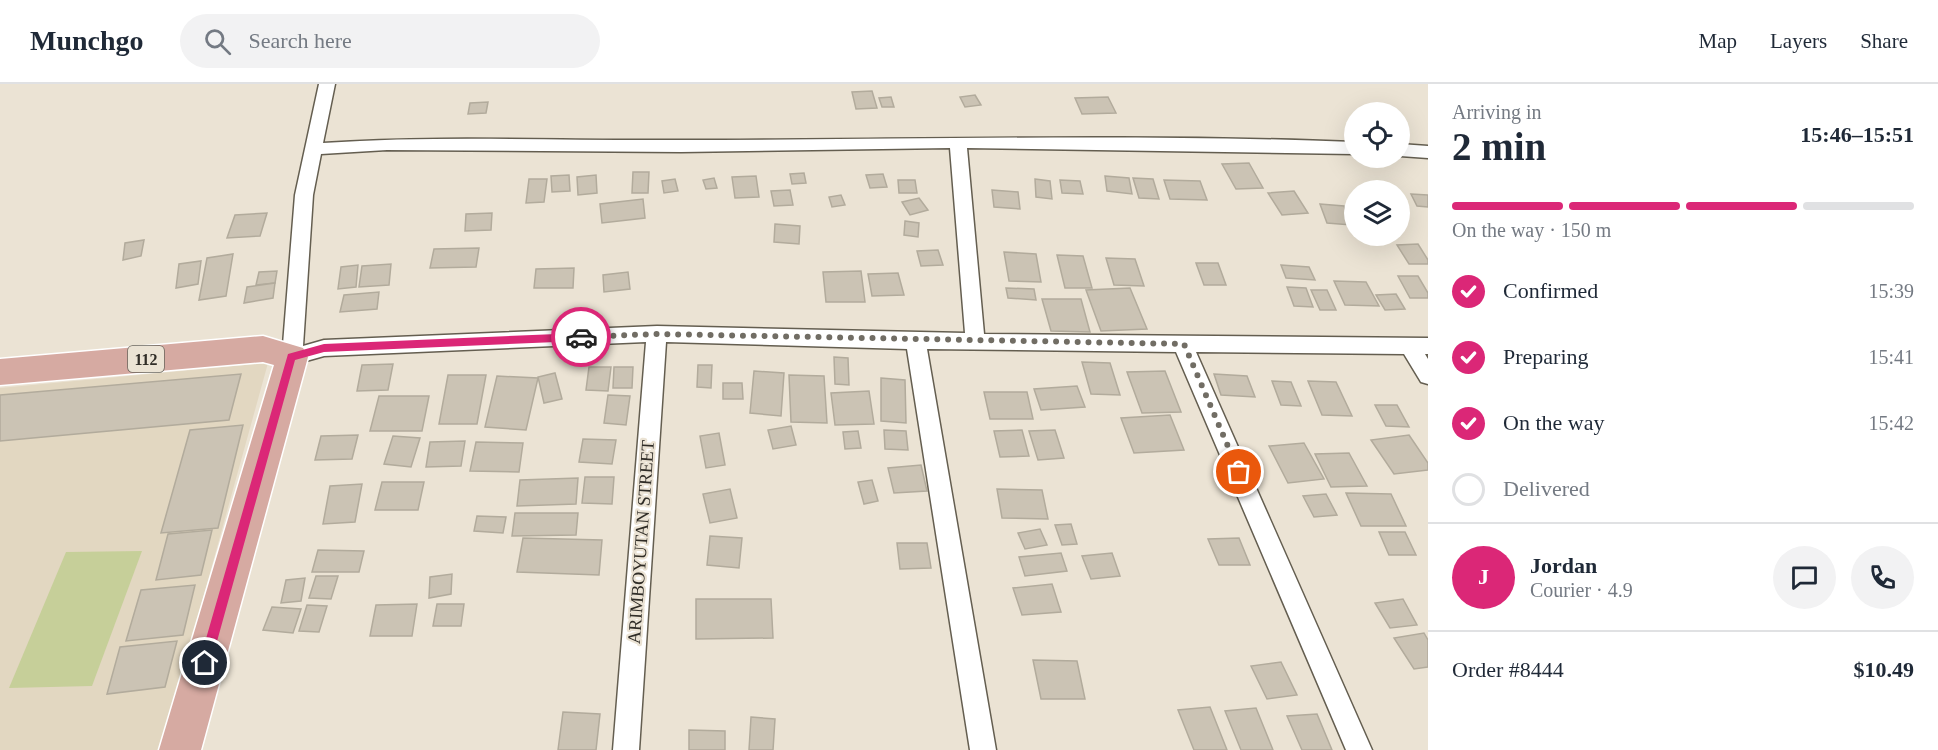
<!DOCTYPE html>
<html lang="en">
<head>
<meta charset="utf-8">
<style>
  :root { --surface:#fff; --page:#f2f2f3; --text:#1f2937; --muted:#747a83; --line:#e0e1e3; --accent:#db2777 }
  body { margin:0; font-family:"Times New Roman",serif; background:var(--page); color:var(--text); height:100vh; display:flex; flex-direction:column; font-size:22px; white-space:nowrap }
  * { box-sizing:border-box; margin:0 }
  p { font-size:20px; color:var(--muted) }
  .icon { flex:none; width:33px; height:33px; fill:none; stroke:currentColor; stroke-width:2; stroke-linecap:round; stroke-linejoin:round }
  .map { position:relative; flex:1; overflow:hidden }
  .details { display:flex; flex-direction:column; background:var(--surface); width:510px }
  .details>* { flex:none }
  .controls { position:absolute; left:1344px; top:18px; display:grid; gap:12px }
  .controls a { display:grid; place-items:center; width:66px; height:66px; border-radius:50%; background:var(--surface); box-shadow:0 6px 24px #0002; font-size:30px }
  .pin { position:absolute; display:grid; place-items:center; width:51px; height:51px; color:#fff; margin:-26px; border:3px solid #fff; border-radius:50%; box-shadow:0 2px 6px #0007 }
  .courier { position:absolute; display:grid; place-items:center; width:60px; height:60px; margin:-30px; border:4px solid #db2777; border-radius:50%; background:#fff; color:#222; box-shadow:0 2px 8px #0007 }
  .headline em { font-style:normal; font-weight:600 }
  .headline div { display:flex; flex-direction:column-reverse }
  .headline { display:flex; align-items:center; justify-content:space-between; height:102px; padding:0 24px }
  h1 { font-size:39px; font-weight:600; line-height:45px }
  .bar { display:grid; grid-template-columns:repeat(4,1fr); gap:9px 6px; align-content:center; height:72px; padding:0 24px }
  .bar i { height:8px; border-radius:4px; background:var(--line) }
  .bar .on { background:var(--accent) }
  .bar p { grid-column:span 4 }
  .line { display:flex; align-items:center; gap:15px; padding:0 24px; border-top:2px solid var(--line) }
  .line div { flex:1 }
  .round { display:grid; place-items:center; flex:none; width:63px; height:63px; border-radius:32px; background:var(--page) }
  ol { padding:0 24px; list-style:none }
  li { display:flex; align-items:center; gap:18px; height:66px }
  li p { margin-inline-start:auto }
  li .icon { padding:6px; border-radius:50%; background:var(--accent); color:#fff; stroke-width:4 }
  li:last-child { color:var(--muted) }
  li i { width:33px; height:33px; border:3px solid var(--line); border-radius:50% }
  header { display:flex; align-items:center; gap:36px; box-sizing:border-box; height:84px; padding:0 30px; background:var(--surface); border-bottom:2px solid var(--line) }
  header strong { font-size:28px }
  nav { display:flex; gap:33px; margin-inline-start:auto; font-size:21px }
  .search { width:420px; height:54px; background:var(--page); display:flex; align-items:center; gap:15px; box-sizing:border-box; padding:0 21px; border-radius:33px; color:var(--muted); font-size:22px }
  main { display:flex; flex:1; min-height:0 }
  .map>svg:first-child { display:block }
</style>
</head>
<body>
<header>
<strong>Munchgo</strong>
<div class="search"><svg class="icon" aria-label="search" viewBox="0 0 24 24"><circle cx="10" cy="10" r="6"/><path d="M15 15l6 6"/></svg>Search here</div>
<nav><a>Map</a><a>Layers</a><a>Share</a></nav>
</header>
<main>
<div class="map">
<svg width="1428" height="666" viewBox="0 0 1428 666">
  <rect width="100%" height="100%" fill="#ebe3d4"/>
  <!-- built -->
  <polygon fill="#e2d7c1" points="268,279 161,666 0,666 0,304"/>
  <!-- green -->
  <polygon fill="#c6cf99" points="142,467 92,602 9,604 66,468"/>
  <!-- building -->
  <g fill="#cbc3b4" stroke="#b2ab9c" stroke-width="1.5">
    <polygon points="872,7 877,24 856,25 852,8"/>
    <polygon points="975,11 981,21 965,23 960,13"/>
    <polygon points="891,13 894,23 882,23 879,14"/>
    <polygon points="1108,13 1116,29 1082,30 1075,14"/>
    <polygon points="488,18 486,29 468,30 470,19"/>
    <polygon points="1249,79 1263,104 1236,105 1222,80"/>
    <polygon points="633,88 649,88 648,109 632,109"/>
    <polygon points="804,89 806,99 792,100 790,90"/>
    <polygon points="883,90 887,103 870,104 866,91"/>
    <polygon points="569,91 570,107 552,108 551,92"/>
    <polygon points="596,91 597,109 578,111 577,93"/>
    <polygon points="756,92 759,113 735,114 732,93"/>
    <polygon points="1105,92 1129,94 1132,110 1107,107"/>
    <polygon points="714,94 717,104 706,105 703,96"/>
    <polygon points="1133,94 1153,95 1159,115 1139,114"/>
    <polygon points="529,95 547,95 544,118 526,119"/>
    <polygon points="675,95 678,107 664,109 662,97"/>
    <polygon points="1035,95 1050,97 1052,115 1036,113"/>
    <polygon points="898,96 915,96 917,109 899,109"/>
    <polygon points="1060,96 1080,97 1083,110 1062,109"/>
    <polygon points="1164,96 1200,97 1207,116 1170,115"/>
    <polygon points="790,106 793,121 774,122 771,107"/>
    <polygon points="992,106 1018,108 1020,125 994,123"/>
    <polygon points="1294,107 1308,129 1282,131 1268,109"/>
    <polygon points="1411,110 1428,111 1428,123 1417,122"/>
    <polygon points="841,111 845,121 832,123 829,113"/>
    <polygon points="919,114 928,126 910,131 902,118"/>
    <polygon points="643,115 645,134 602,139 600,120"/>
    <polygon points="1320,120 1344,122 1351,141 1327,139"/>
    <polygon points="267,129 260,152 227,154 235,131"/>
    <polygon points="492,129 491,146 465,147 466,130"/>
    <polygon points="905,137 919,139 918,153 904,151"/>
    <polygon points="775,140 800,142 799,160 774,158"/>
    <polygon points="144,156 141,172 123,176 125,159"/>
    <polygon points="1418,160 1428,176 1428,180 1409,180 1397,161"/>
    <polygon points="479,164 476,183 430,184 434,165"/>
    <polygon points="938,166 943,181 921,182 917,167"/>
    <polygon points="1004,168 1036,170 1041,198 1009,197"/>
    <polygon points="233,170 226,212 199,216 207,174"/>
    <polygon points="1057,171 1083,172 1092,204 1065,204"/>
    <polygon points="1106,174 1135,175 1144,202 1114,201"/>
    <polygon points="201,177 198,200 176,204 179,180"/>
    <polygon points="1196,179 1218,179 1226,201 1204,201"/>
    <polygon points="391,180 389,201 359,203 362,182"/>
    <polygon points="358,181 356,203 338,205 341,183"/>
    <polygon points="1281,181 1309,183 1315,196 1286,194"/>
    <polygon points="574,184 573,204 534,204 536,185"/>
    <polygon points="277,187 275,199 256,201 259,188"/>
    <polygon points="861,187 865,218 826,218 823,188"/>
    <polygon points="628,188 630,205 604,208 603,191"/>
    <polygon points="898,189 904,211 872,212 868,190"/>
    <polygon points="1398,192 1418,192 1428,209 1428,214 1410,214"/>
    <polygon points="1334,197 1366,198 1379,222 1345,221"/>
    <polygon points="275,199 273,214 244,219 247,203"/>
    <polygon points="1287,203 1306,204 1313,223 1294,222"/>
    <polygon points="1006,204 1034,205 1036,216 1008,214"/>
    <polygon points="1130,204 1147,245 1101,247 1086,206"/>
    <polygon points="1311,206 1327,206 1336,226 1320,226"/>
    <polygon points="379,208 377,225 340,228 344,211"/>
    <polygon points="1396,210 1405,225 1385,226 1376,211"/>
    <polygon points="1042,215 1081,215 1090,248 1051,247"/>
    <polygon points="834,273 848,274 849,301 835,300"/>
    <polygon points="1082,278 1110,279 1120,311 1091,310"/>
    <polygon points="393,280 388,306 357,307 362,281"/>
    <polygon points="698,281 712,281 711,304 697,303"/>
    <polygon points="589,283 611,283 608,307 586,306"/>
    <polygon points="614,283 633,283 632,304 613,304"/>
    <polygon points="754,287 784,289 781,332 750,329"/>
    <polygon points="1165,287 1181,328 1142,329 1127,288"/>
    <polygon points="555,289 562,315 544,319 538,293"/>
    <polygon points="241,290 229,336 0,357 0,311"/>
    <polygon points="1214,290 1247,292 1255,313 1221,311"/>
    <polygon points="448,291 486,291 477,340 439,340"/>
    <polygon points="789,291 824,292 827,339 791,338"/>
    <polygon points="497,292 538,294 526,346 485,343"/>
    <polygon points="881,294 905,296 906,339 881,337"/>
    <polygon points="1272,297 1291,298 1301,322 1281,321"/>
    <polygon points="1308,297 1336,298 1352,332 1322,331"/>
    <polygon points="723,299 742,299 743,315 723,315"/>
    <polygon points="1077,302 1085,323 1041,326 1034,305"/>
    <polygon points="869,307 874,340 835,341 831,309"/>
    <polygon points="984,308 1027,308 1033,335 990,335"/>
    <polygon points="608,311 630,312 626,341 604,339"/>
    <polygon points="379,312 429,312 422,347 370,347"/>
    <polygon points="1375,321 1397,321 1409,343 1386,342"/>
    <polygon points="1170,331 1184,366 1134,369 1121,334"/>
    <polygon points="243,341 218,444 161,449 190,346"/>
    <polygon points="791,342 796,361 773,365 768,346"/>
    <polygon points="884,346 906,347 908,366 885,365"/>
    <polygon points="1022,346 1029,372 1000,373 994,347"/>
    <polygon points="1055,346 1064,374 1038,376 1029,347"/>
    <polygon points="858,347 861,364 845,365 843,348"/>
    <polygon points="719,349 725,381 706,384 700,352"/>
    <polygon points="358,351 352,375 315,376 321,352"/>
    <polygon points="1409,351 1428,379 1428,386 1394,390 1371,356"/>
    <polygon points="393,352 420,354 411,383 384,380"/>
    <polygon points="583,355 616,356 612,380 579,378"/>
    <polygon points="465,357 461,382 426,383 430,358"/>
    <polygon points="476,358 523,359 519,388 470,387"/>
    <polygon points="1304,359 1324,395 1288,399 1269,362"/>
    <polygon points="1349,369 1367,402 1331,403 1315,370"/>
    <polygon points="921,381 927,407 894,409 888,384"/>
    <polygon points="585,393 614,393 612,420 582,419"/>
    <polygon points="578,394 576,420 517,422 520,396"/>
    <polygon points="872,396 878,417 864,420 858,398"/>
    <polygon points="382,398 424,398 418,426 375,426"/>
    <polygon points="362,400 355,438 323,440 330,402"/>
    <polygon points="730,405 737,434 710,439 703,410"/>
    <polygon points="997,405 1042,406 1048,435 1002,434"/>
    <polygon points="1346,409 1391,410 1406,442 1361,442"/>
    <polygon points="1326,410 1337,431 1314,433 1303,412"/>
    <polygon points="515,429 578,429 576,451 512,452"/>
    <polygon points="477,432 506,433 503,449 474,447"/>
    <polygon points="1071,440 1077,460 1062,461 1055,441"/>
    <polygon points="1040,445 1047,461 1025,465 1018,449"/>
    <polygon points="212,446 201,491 156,496 168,450"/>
    <polygon points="1379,448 1405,448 1416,471 1389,471"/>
    <polygon points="710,452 742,454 739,484 707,481"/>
    <polygon points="523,454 602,456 599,491 517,488"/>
    <polygon points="1239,454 1250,481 1219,481 1208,455"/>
    <polygon points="897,459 927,459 931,484 900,485"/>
    <polygon points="318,466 364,467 359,488 312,488"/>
    <polygon points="1061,469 1067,487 1025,492 1019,473"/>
    <polygon points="1112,469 1120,492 1091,495 1082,472"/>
    <polygon points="452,490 451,510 429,514 430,493"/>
    <polygon points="316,492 338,492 331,515 309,514"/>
    <polygon points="305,494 301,517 281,519 286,496"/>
    <polygon points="1052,500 1061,528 1022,531 1013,504"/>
    <polygon points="195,501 183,551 126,557 141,506"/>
    <polygon points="696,515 771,515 773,554 696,555"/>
    <polygon points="1403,515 1417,541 1390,544 1375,519"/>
    <polygon points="417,520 412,552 370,552 376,521"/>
    <polygon points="437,520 464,520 461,542 433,542"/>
    <polygon points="307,521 327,522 319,548 299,547"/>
    <polygon points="272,523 301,525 293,549 263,546"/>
    <polygon points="1424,549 1428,556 1428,583 1414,585 1394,554"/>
    <polygon points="177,557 165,603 107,610 120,563"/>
    <polygon points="1033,576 1077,577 1085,615 1041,615"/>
    <polygon points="1281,578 1297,611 1267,615 1251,582"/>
    <polygon points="1210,623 1227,666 1194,666 1178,626"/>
    <polygon points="1256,624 1273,666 1241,666 1225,627"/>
    <polygon points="563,628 600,630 596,666 558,666"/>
    <polygon points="1317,630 1332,666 1302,666 1287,632"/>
    <polygon points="751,633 775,635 773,666 749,666"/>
    <polygon points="689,646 725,647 725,666 689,666"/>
  </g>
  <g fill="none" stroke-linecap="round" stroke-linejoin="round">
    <!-- street casing -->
    <g stroke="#645e50" stroke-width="3">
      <g id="street">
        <path d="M319,0H335L323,59C442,51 562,57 681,56C905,56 1130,49 1354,58V70L967,64L984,250L1428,254V270H1425L1428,275V300L1421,298L1404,270L1196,268L1372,666H1346L1176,268L927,265L996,666H970L907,265L666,258L639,666H613L646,258L324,272L292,281L285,279L282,273L295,111ZM950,64L965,249L657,242L324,256L303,262L313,111L321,70L387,66L681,68Z"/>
        <polygon points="1400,60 1428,62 1428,74 1400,72"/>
      </g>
    </g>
    <!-- primary casing -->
    <g stroke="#fff" stroke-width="3">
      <polygon id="primary" points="263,252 303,264 308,273 201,666 159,666 274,281 263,278 0,301 0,275"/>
    </g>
    <!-- street -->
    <use href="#street" fill="#fff" fill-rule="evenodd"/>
    <!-- primary -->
    <use href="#primary" fill="#d6aaa2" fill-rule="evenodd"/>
  </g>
  <!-- route -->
  <polygon fill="#db2777" points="581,249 585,253 581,257 324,268 295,276 211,579 209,583 201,583 199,579 288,270 324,260"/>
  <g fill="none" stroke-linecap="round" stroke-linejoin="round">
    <!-- done -->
    <polyline stroke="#716d64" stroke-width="6" stroke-dasharray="0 10.8" points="581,253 657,250 1184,260 1239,388"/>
  </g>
  <g text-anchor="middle" stroke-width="4.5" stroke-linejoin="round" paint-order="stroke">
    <!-- shield labels -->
    <rect fill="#ebe3d4" stroke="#68645b" stroke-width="1.5" x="128" y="262" width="36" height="26" rx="4.5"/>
    <g font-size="16" font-weight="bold" fill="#302d27">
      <text x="146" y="281">112</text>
    </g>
    <!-- street labels -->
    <g font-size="18" fill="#302d27" stroke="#ebe3d4">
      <text transform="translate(641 458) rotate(-86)" y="6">ARIMBOYUTAN STREET</text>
    </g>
  </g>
</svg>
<div class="controls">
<a><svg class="icon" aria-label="locate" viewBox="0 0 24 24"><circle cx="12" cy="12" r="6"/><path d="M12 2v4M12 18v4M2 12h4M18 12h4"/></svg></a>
<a><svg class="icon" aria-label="layers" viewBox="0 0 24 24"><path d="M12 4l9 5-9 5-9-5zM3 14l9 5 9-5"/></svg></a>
</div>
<div class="pin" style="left:1239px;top:388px;background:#ea580c"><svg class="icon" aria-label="bag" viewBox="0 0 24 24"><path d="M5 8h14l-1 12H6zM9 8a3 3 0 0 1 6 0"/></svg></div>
<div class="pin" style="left:205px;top:579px;background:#1f2937"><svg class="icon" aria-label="home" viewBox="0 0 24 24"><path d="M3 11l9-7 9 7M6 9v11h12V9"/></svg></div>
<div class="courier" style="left:581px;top:253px"><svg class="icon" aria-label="car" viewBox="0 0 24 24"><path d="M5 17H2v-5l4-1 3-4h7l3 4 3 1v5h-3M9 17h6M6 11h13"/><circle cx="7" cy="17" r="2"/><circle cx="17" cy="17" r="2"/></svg></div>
</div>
<section class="details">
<div class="headline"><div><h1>2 min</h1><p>Arriving in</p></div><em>15:46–15:51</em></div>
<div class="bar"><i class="on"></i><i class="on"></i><i class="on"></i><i></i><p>On the way · 150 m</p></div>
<ol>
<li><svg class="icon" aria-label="check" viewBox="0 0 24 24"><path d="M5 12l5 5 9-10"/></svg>Confirmed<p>15:39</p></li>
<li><svg class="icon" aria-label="check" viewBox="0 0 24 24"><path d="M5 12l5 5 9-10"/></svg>Preparing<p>15:41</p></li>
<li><svg class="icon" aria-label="check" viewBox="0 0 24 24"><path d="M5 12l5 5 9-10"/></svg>On the way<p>15:42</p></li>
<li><i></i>Delivered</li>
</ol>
<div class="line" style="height:108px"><b class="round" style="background:var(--accent);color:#fff">J</b><div><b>Jordan</b><p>Courier · 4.9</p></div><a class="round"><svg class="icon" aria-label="chat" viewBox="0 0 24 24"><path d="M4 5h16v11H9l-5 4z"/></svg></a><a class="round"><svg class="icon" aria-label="phone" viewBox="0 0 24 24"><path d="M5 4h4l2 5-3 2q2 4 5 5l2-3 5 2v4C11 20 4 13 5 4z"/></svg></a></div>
<div class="line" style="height:78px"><div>Order #8444</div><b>$10.49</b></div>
</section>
</main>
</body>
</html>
